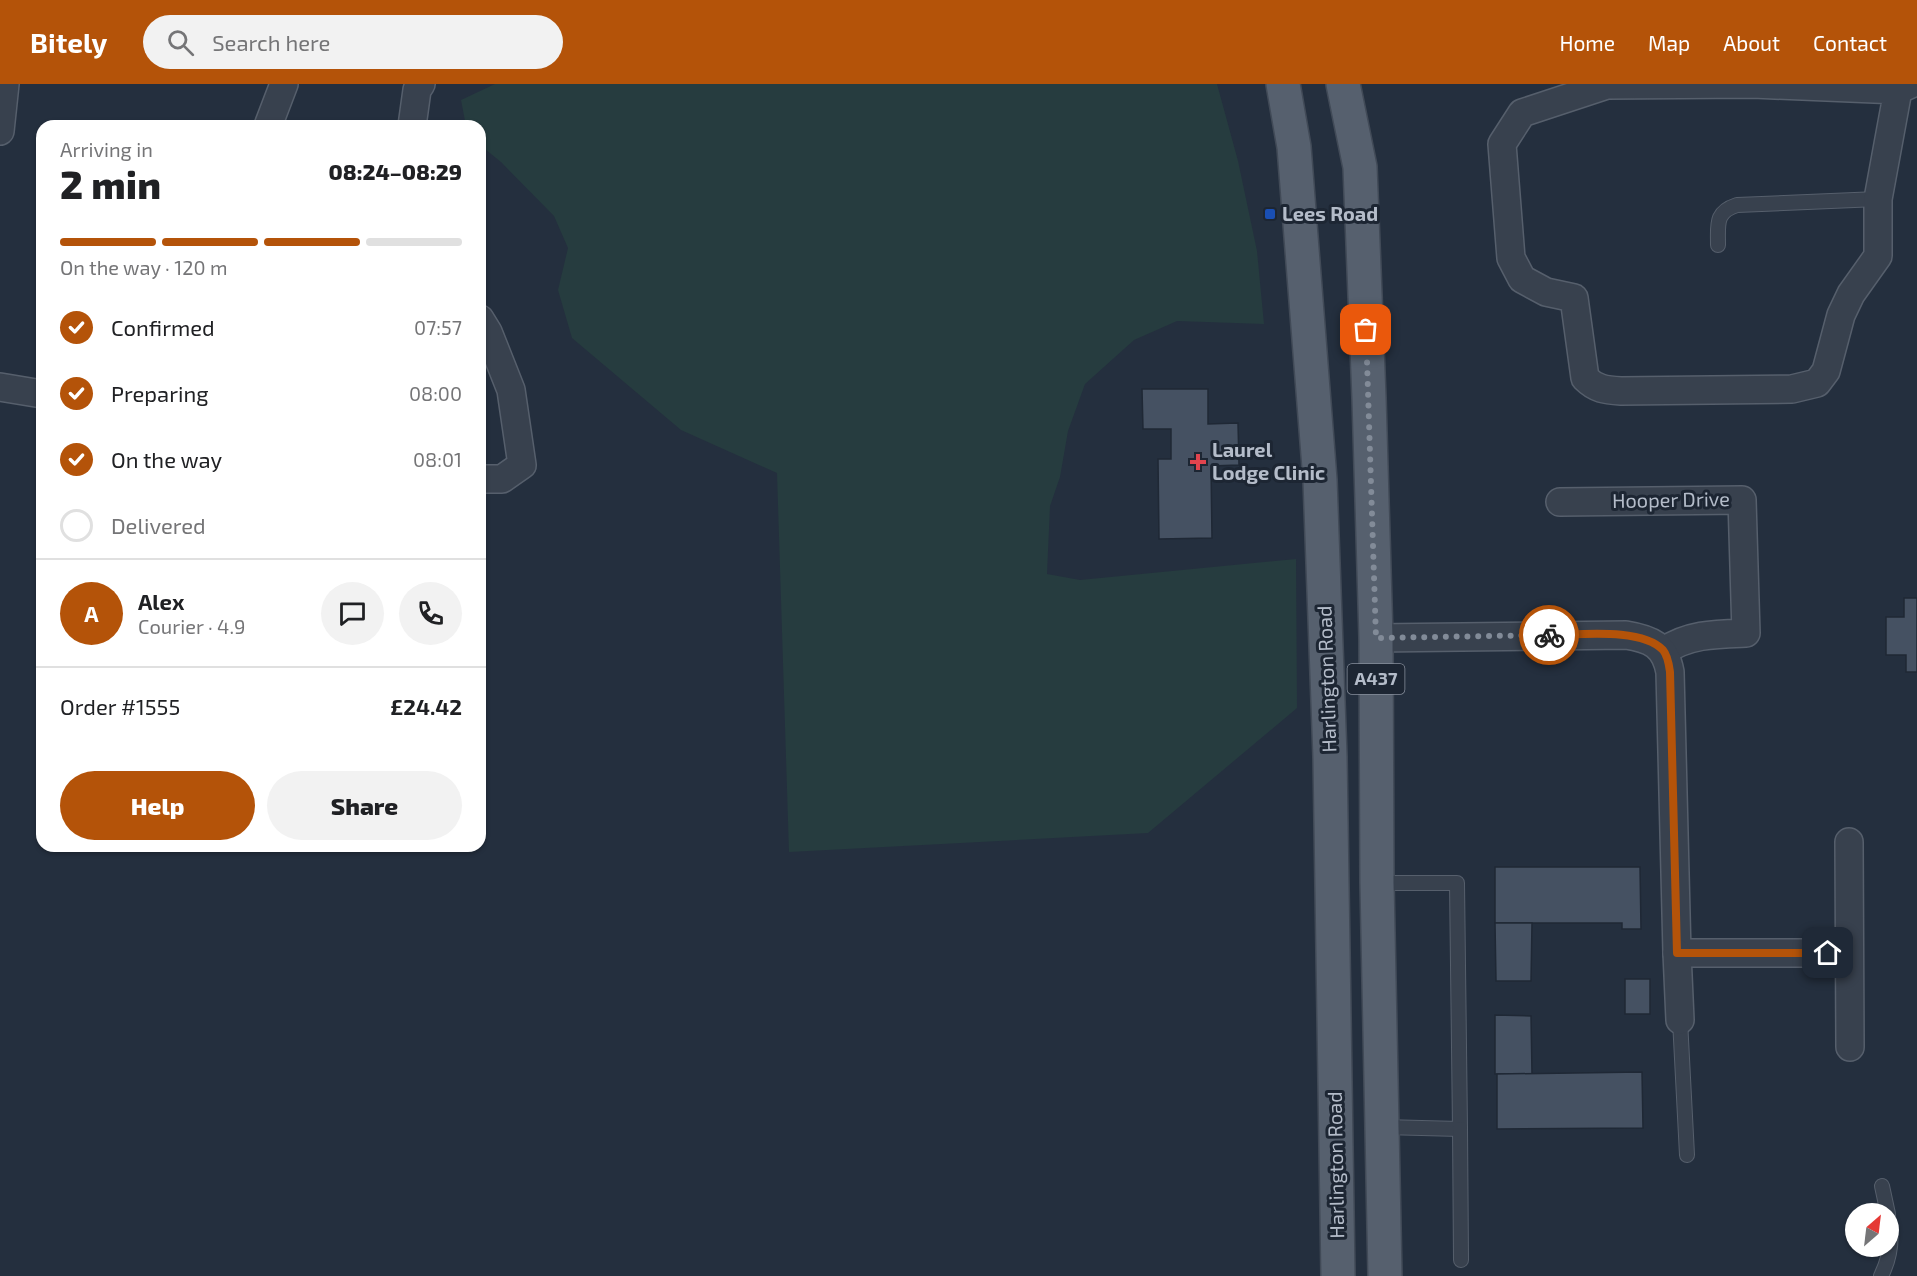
<!DOCTYPE html>
<html lang="en">
<head>
<meta charset="utf-8">
<style>
  :root { --surface:#fff; --page:#f2f2f2; --text:#202124; --muted:#757577; --line:#e0e0e0; --accent:#b45309 }
  body { margin:0; font-family:"Exo 2",sans-serif; background:var(--page); color:var(--text); height:100vh; display:flex; flex-direction:column; font-size:22px; white-space:nowrap }
  * { box-sizing:border-box; margin:0 }
  p { font-size:20px; color:var(--muted) }
  .icon { flex:none; width:33px; height:33px; fill:none; stroke:currentColor; stroke-width:2; stroke-linecap:round; stroke-linejoin:round }
  .map { position:relative; flex:1; overflow:hidden }
  .side { position:absolute; left:36px; top:36px; width:450px; height:732px; display:flex; flex-direction:column; background:var(--surface); border-radius:18px; box-shadow:0 2px 4px #0004 }
  .side>* { flex:none }
  .needle { width:39px; rotate:28deg }
  .tools { position:absolute; left:1845px; top:1119px; display:grid; gap:12px }
  .tools a { display:grid; place-items:center; width:54px; height:54px; border-radius:50%; background:var(--surface); box-shadow:0 2px 4px #0004; font-size:30px }
  .pin { position:absolute; display:grid; place-items:center; width:51px; height:51px; color:#fff; margin:-26px; border-radius:12px; box-shadow:0 3px 9px #0006 }
  .courier { position:absolute; display:grid; place-items:center; width:60px; height:60px; margin:-30px; border:4px solid #b45309; border-radius:50%; background:#fff; color:#222; box-shadow:0 2px 8px #0007 }
  .headline em { font-style:normal; font-weight:800 }
  .headline div { display:flex; flex-direction:column-reverse }
  .headline { display:flex; align-items:center; justify-content:space-between; height:102px; padding:0 24px }
  h1 { font-size:39px; font-weight:800; line-height:45px }
  .bar { display:grid; grid-template-columns:repeat(4,1fr); gap:9px 6px; align-content:center; height:72px; padding:0 24px }
  .bar i { height:8px; border-radius:4px; background:var(--line) }
  .bar .active { background:var(--accent) }
  .bar p { grid-column:span 4 }
  .line { display:flex; align-items:center; gap:15px; padding:0 24px; border-top:2px solid var(--line) }
  .line div { flex:1 }
  .round { display:grid; place-items:center; flex:none; width:63px; height:63px; border-radius:32px; background:var(--page) }
  ol { padding:0 24px; list-style:none }
  li { display:flex; align-items:center; gap:18px; height:66px }
  li p { margin-inline-start:auto }
  li .icon { padding:6px; border-radius:50%; background:var(--accent); color:#fff; stroke-width:4 }
  li:last-child { color:var(--muted) }
  li i { width:33px; height:33px; border:3px solid var(--line); border-radius:50% }
  .action { display:flex; gap:12px; margin-top:auto; padding:12px 24px }
  .action a { flex:1; height:69px; border-radius:36px; background:var(--accent); color:#fff; font-size:24px; font-weight:800; line-height:69px; text-align:center }
  .action a+a { background:var(--page); color:var(--text) }
  header { display:flex; align-items:center; gap:36px; box-sizing:border-box; height:84px; padding:0 30px; background:var(--accent); color:#fff }
  header strong { font-size:28px }
  nav { display:flex; gap:33px; margin-inline-start:auto; font-size:21px }
  .search { width:420px; height:54px; background:var(--page); display:flex; align-items:center; gap:15px; box-sizing:border-box; padding:0 21px; border-radius:33px; color:var(--muted); font-size:22px }
  .map>svg:first-child { display:block }
</style>
</head>
<body>
<header>
<strong>Bitely</strong>
<div class="search"><svg class="icon" aria-label="search" viewBox="0 0 24 24"><circle cx="10" cy="10" r="6"/><path d="M15 15l6 6"/></svg>Search here</div>
<nav><a>Home</a><a>Map</a><a>About</a><a>Contact</a></nav>
</header>
<div class="map">
<svg width="1917" height="1192" viewBox="0 0 1917 1192">
  <rect width="100%" height="100%" fill="#242f3e"/>
  <!-- green -->
  <polygon fill="#263c3f" points="495,0 1217,0 1238,77 1257,167 1264,240 1177,237 1134,256 1085,300 1068,347 1060,393 1050,422 1047,490 1080,496 1296,475 1297,624 1148,749 789,768 777,389 681,346 572,254 558,206 568,164 554,132 501,78 480,61 480,42 466,42 461,16"/>
  <!-- building -->
  <g fill="#455162" stroke="#1f2835" stroke-width="1.5">
    <polygon points="1142,305 1208,305 1208,340 1238,339 1239,381 1211,382 1212,454 1159,455 1158,375 1171,375 1171,345 1143,345"/>
    <polygon points="1904,514 1917,514 1917,588 1906,588 1906,571 1886,571 1886,533 1904,533"/>
    <polygon points="1495,783 1640,783 1641,845 1622,845 1622,839 1495,839"/>
    <polygon points="1495,839 1532,839 1531,897 1496,897"/>
    <rect x="1625" y="895" width="25" height="35"/>
    <polygon points="1495,931 1531,932 1532,990 1495,990"/>
    <polygon points="1642,988 1643,1044 1497,1045 1497,990"/>
  </g>
  <g fill="none" stroke-linecap="round" stroke-linejoin="round">
    <!-- service casing -->
    <g stroke="#565f6c" stroke-width="16">
      <g id="service">
        <path d="M1718,161C1718,140 1715,128 1737,121L1878,115"/>
        <polyline points="1377,799 1457,799 1460,1045 1383,1043"/>
        <polyline points="1680,936 1687,1071"/>
        <polyline points="1460,1045 1461,1176"/>
        <polyline points="1882,1102 1888,1130"/>
        <path d="M1881,1192C1890,1174 1893,1153 1888,1133"/>
      </g>
    </g>
    <!-- minor casing -->
    <g stroke="#565f6c" stroke-width="30">
      <g id="minor">
        <path d="M1898,6L1878,115V172L1851,210L1841,231L1826,287L1817,299L1792,305L1621,307C1605,306 1596,305 1585,294L1574,214L1546,208L1522,195L1511,174L1502,60L1522,29L1607,1L1753,0L1898,6L1911,0"/>
        <polyline points="268,42 284,0"/>
        <polyline points="412,42 417,6 421,0"/>
        <polyline points="0,47 5,0"/>
        <polyline points="480,235 488,248 511,306 522,381 502,395 480,395"/>
        <polyline points="0,303 42,310"/>
        <path d="M1560,418L1742,416L1746,549C1716,550 1689,550 1664,567"/>
        <path d="M1376,554L1626,551C1651,555 1665,561 1670,588L1677,869H1849"/>
        <polyline points="1849,758 1850,963"/>
        <polyline points="1677,869 1680,936"/>
      </g>
    </g>
    <!-- primary casing -->
    <g stroke="#414a57" stroke-width="36">
      <g id="primary">
        <polyline points="1283,0 1294,63 1320,396 1330,673 1338,1192"/>
        <polyline points="1343,0 1360,83 1369,314 1376,554 1377,799 1385,1192"/>
      </g>
    </g>
    <!-- service -->
    <use href="#service" stroke="#38414e" stroke-width="14"/>
    <!-- minor -->
    <use href="#minor" stroke="#38414e" stroke-width="27"/>
    <!-- primary -->
    <use href="#primary" stroke="#56606e" stroke-width="33"/>
  </g>
  <g fill="none" stroke-linecap="round" stroke-linejoin="round">
    <!-- done -->
    <polyline stroke="#828b98" stroke-width="6" stroke-dasharray="0 10.8" points="1366,246 1376,554 1549,551"/>
    <!-- route -->
    <path stroke="#b45309" stroke-width="8" d="M1549,551C1579,551 1641,543 1663,566C1668,572 1669,581 1670,588L1677,869H1828"/>
  </g>
  <!-- markers -->
  <rect fill="#1a4fb4" stroke="#1d2633" stroke-width="2" x="1264" y="124" width="12" height="12" rx="3"/>
  <path fill="#e0444e" stroke="#1d2633" stroke-width="2" d="M1195 369h6v6h6v6h-6v6h-6v-6h-6v-6h6z"/>
  <g text-anchor="middle" stroke-width="6" stroke-linejoin="round" paint-order="stroke">
    <!-- shield labels -->
    <rect fill="#1d2633" stroke="#878f9c" stroke-width="1.5" x="1347.5" y="580" width="57" height="30" rx="4.5"/>
    <g font-size="18" font-weight="bold" fill="#b4bcc9">
      <text x="1376" y="601">A437</text>
    </g>
    <!-- poi labels -->
    <g font-size="20" font-weight="bold" fill="#b4bcc9" stroke="#1d2633" text-anchor="start">
      <text x="1282" y="137">Lees Road</text>
      <text x="1212" y="373">Laurel<tspan x="1212" dy="23">Lodge Clinic</tspan></text>
    </g>
    <!-- street labels -->
    <g font-size="20" fill="#b4bcc9" stroke="#1d2633">
      <text transform="translate(1671 416) rotate(-1)" y="7">Hooper Drive</text>
      <text transform="translate(1327 595) rotate(-92)" y="7">Harlington Road</text>
      <text transform="translate(1336 1081) rotate(-91)" y="7">Harlington Road</text>
    </g>
  </g>
</svg>
<div class="tools">
<a><svg class="needle" viewBox="-14 -14 28 28"><path d="M0-13l5 13h-10z" fill="#e53935"/><path d="M0 13l5-13h-10z" fill="#757577"/></svg></a>
</div>
<div class="pin" style="left:1366px;top:246px;background:#ea580c"><svg class="icon" aria-label="bag" viewBox="0 0 24 24"><path d="M5 8h14l-1 12H6zM9 8a3 3 0 0 1 6 0"/></svg></div>
<div class="pin" style="left:1828px;top:869px;background:#1f2937"><svg class="icon" aria-label="home" viewBox="0 0 24 24"><path d="M3 11l9-7 9 7M6 9v11h12V9"/></svg></div>
<div class="courier" style="left:1549px;top:551px"><svg class="icon" aria-label="bike" viewBox="0 0 24 24"><circle cx="6" cy="16" r="4"/><circle cx="18" cy="16" r="4"/><path d="M6 16l4-8h5l3 8M10 8l3 8H6M13 5h3"/></svg></div>
<section class="side">
<div class="headline"><div><h1>2 min</h1><p>Arriving in</p></div><em>08:24–08:29</em></div>
<div class="bar"><i class="active"></i><i class="active"></i><i class="active"></i><i></i><p>On the way · 120 m</p></div>
<ol>
<li><svg class="icon" aria-label="check" viewBox="0 0 24 24"><path d="M5 12l5 5 9-10"/></svg>Confirmed<p>07:57</p></li>
<li><svg class="icon" aria-label="check" viewBox="0 0 24 24"><path d="M5 12l5 5 9-10"/></svg>Preparing<p>08:00</p></li>
<li><svg class="icon" aria-label="check" viewBox="0 0 24 24"><path d="M5 12l5 5 9-10"/></svg>On the way<p>08:01</p></li>
<li><i></i>Delivered</li>
</ol>
<div class="line" style="height:108px"><b class="round" style="background:var(--accent);color:#fff">A</b><div><b>Alex</b><p>Courier · 4.9</p></div><a class="round"><svg class="icon" aria-label="chat" viewBox="0 0 24 24"><path d="M4 5h16v11H9l-5 4z"/></svg></a><a class="round"><svg class="icon" aria-label="phone" viewBox="0 0 24 24"><path d="M5 4h4l2 5-3 2q2 4 5 5l2-3 5 2v4C11 20 4 13 5 4z"/></svg></a></div>
<div class="line" style="height:78px"><div>Order #1555</div><b>£24.42</b></div>
<div class="action"><a>Help</a><a>Share</a></div>
</section>
</div>
</body>
</html>
